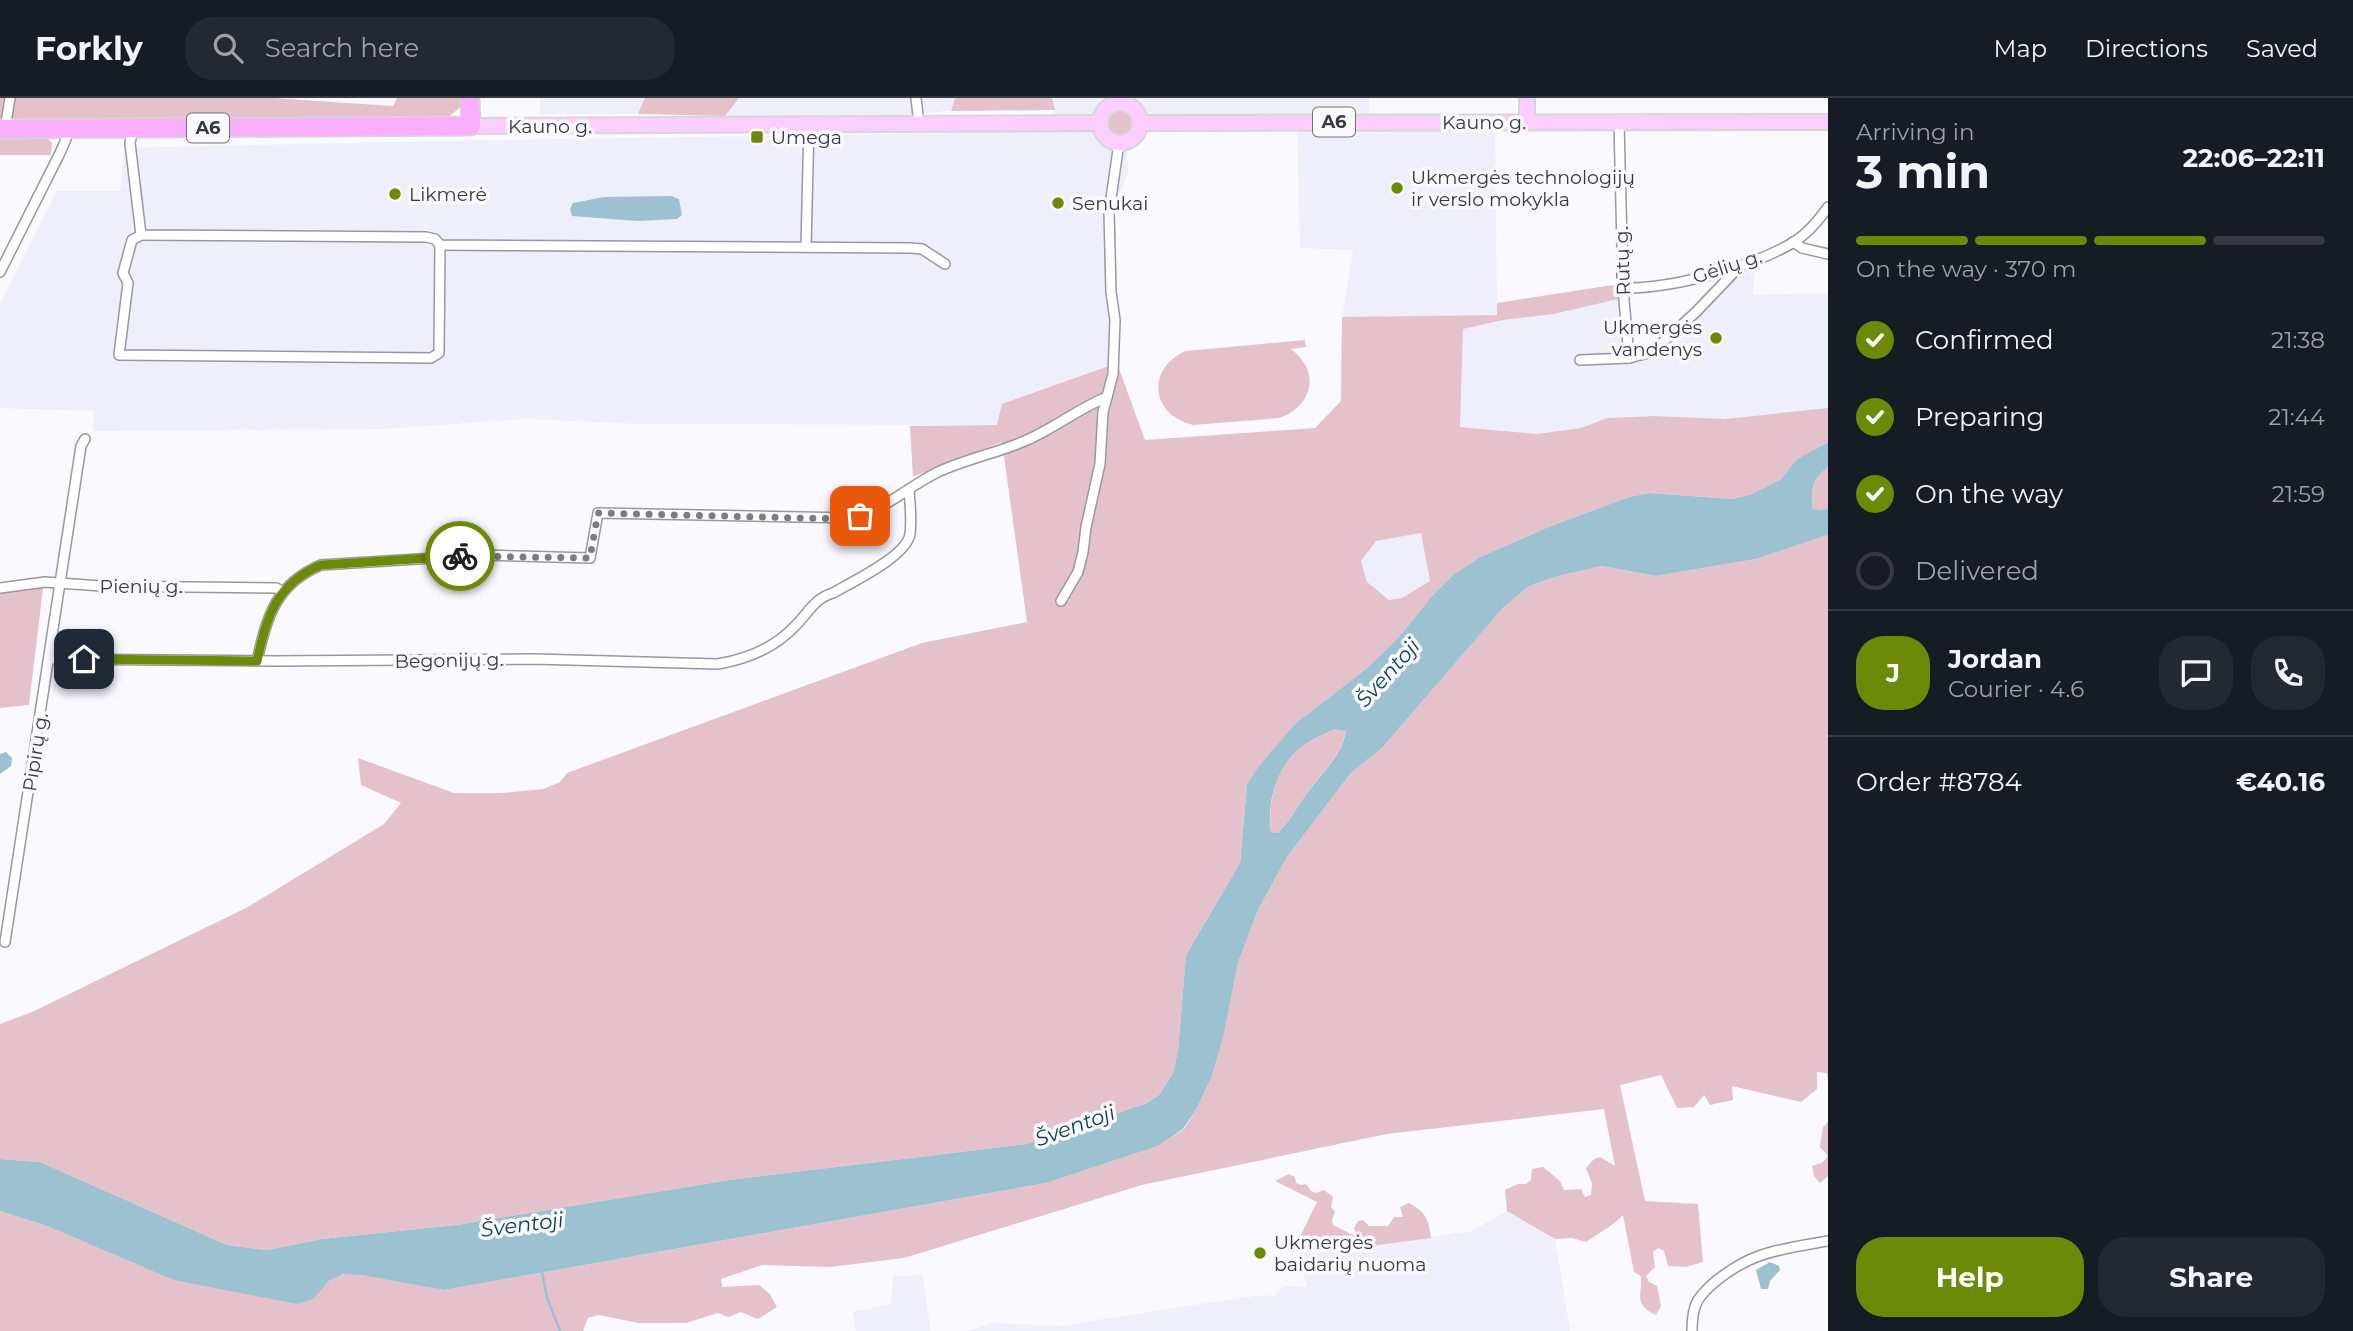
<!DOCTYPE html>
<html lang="en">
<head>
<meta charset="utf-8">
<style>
  :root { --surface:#171b24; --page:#242831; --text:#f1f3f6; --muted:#9ea1a6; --line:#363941; --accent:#6c8a08 }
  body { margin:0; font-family:Montserrat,sans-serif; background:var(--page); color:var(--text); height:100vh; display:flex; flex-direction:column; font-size:26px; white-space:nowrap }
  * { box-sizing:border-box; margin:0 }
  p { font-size:23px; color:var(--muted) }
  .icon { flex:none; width:38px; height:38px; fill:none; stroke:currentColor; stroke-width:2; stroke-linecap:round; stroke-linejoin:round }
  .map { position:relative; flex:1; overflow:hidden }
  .drawer { display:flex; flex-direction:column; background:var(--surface); width:525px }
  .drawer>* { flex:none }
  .pin { position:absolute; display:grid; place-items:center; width:60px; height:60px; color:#fff; margin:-30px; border-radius:14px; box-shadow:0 4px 10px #0006 }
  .courier { position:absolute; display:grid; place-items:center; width:70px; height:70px; margin:-35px; border:5px solid #6c8a08; border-radius:50%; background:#fff; color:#222; box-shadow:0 2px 9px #0007 }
  .headline em { font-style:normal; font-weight:700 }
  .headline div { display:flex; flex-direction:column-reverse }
  .headline { display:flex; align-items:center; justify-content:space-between; height:119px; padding:0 28px }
  h1 { font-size:46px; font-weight:700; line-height:52px }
  .bar { display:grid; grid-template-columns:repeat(4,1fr); gap:10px 7px; align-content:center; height:84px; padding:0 28px }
  .bar i { height:9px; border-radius:5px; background:var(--line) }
  .bar .selected { background:var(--accent) }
  .bar p { grid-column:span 4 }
  .line { display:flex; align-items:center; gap:18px; padding:0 28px; border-top:2px solid var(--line) }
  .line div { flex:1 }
  .round { display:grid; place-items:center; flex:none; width:74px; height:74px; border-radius:28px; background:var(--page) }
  ol { padding:0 28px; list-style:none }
  li { display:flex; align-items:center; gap:21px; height:77px }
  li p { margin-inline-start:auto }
  li .icon { padding:7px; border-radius:50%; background:var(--accent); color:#fff; stroke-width:4 }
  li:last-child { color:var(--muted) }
  li i { width:38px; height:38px; border:4px solid var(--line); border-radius:50% }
  .button { display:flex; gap:14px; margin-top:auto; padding:14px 28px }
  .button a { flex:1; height:80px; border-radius:28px; background:var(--accent); color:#fff; font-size:28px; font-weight:700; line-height:80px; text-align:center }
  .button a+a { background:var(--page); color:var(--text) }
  header { display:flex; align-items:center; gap:42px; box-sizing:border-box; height:98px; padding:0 35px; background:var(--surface); border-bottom:2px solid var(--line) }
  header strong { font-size:33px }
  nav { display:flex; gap:38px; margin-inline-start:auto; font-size:24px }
  .search { width:490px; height:63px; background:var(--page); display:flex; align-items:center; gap:18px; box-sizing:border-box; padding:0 24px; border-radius:28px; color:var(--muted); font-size:26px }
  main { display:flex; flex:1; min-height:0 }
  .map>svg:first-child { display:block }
</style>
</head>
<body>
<header>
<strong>Forkly</strong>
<div class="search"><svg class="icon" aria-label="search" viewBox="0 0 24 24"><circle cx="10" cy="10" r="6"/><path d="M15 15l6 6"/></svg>Search here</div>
<nav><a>Map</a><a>Directions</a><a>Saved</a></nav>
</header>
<main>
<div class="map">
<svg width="1828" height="1233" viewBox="0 0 1828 1233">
  <rect width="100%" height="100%" fill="#faf9ff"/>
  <!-- built -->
  <g fill="#efeefb">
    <polygon points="540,0 645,0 638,16 540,16"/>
    <polygon points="739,0 955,0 951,13 898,17 725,18"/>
    <polygon points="1052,0 1116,0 1093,17 1055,19"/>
    <polygon points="1135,0 1369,0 1369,17 1160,19 1144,15 1138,10"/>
    <polygon points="1495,29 1497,217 1342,219 1353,152 1300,150 1297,30"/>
    <polygon points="1094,33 1107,45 1127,49 1128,75 1115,106 1117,265 997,327 638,326 526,321 382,331 93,333 94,313 0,310 0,206 57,93 120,93 124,50 485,42"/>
    <polygon points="1755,168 1753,197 1828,195 1828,310 1725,321 1654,318 1607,320 1581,330 1536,336 1460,329 1463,231 1503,222 1554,216 1627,199 1630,250 1651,250 1732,171"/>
    <polygon points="1421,435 1430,483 1402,500 1389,502 1367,484 1361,463 1376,443"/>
    <polygon points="1507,1113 1555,1141 1570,1233 968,1233 993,1225 1061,1228 1244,1199 1275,1197 1284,1188 1307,1189 1296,1147 1363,1149 1472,1133"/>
    <polygon points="922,1177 931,1233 856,1233 853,1214 891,1206 893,1178"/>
  </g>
  <!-- green -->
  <g fill="#e5c1cb" fill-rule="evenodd">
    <polygon points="0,0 273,0 393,8 397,0 462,0 462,8 447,20 0,24"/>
    <polygon points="645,0 739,0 725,18 638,16"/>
    <polygon points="955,0 1052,0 1055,12 951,13"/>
    <circle cx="1121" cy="25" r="14"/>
    <polygon points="0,39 47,40 52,45 51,57 0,57"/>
    <path d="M1626,185L1627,199L1554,216L1503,222L1463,231L1460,329L1536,336L1581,330L1607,320L1654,318L1725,321L1828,310V344L1797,361L1780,382L1752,396L1733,401L1649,395L1629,399L1551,428L1480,459L1453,477L1432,498L1398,540L1366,571L1296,625L1247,686L1240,765L1186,857L1178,952L1173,975L1159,997L1147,1005L1027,1046L729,1082L456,1127L322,1141L267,1152L227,1147L40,1064L0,1061V926L32,914L246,810L384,726L401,705L361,687L358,660L454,695H502L543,691L560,684L567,675L922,545L1027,524L1002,344L913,379L910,328L997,327L1002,306L1117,265L1145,342L1315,330L1341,303L1342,219L1497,217V205ZM1421,435L1430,483L1402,500L1389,502L1367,484L1361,463L1376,443Z"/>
    <path d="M1305,242L1306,249L1291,251C1321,274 1313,307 1280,320L1193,327C1150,317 1146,270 1186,253Z"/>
    <path d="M1828,369V410L1819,412L1812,410C1812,389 1811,383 1828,369Z"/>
    <path d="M1828,437V982L1827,975L1817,974V991L1801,1004L1732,988L1733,1002L1710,1007L1704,997L1694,1009L1677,1010L1661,977L1620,987L1645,1103L1698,1106L1703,1164L1686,1169L1668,1168L1664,1153L1658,1150L1653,1154L1655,1169L1646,1178L1649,1184L1657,1188L1661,1208L1656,1217C1633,1206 1642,1198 1641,1178L1634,1174L1623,1117C1613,1128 1600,1134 1586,1144L1572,1140L1555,1141L1507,1113L1505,1092L1518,1086H1526L1531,1082L1532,1071L1543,1069L1560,1083L1564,1092L1581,1091L1585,1099L1591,1097L1592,1086L1586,1070L1594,1061L1600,1059L1615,1068L1604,1011L1387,1036L1142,1087L904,1160L830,1169L762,1167L721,1181L722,1189L759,1187L770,1196L777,1209L758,1221L741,1214L728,1219L718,1215L686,1225H638L599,1217L588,1220L583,1233H0V1113L50,1129L320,1193C326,1186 332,1179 341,1177C363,1171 420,1187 444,1192L1046,1085L1158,1048L1184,1031L1197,1010L1212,978L1224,936L1238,865L1258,812L1287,759L1351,675L1382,650L1502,511L1529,488L1558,478L1602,468L1656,478L1756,461Z"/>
    <polygon points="34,488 43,490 29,607 0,610 0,492"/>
    <path d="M1334,631L1346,632C1342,659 1322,672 1308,694C1298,709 1290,722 1278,735H1271C1267,705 1276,670 1300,650C1310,642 1323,637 1334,631Z"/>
    <polygon points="1828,1024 1828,1078 1820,1085 1814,1078 1812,1068 1822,1065 1828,1058 1820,1049 1823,1029"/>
    <path d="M1289,1076L1295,1079L1296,1085L1301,1087L1306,1086L1311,1093L1316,1095L1324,1092L1333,1099L1331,1109L1335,1114L1332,1122L1333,1127L1353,1137L1356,1135L1354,1130L1358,1123L1363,1122L1369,1128H1388L1394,1119H1403L1400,1109L1409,1105C1425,1113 1429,1122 1431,1140L1363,1149L1296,1147L1317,1104L1275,1083Z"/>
  </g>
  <!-- water -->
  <g fill="#9cc1d0" fill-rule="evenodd">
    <polygon points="671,98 679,101 682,117 677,121 637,123 572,118 570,111 573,105 604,99"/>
    <path d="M1828,344V369C1811,383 1812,389 1812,410L1819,412L1828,410V437L1756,461L1656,478L1602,468L1558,478L1529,488L1502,511L1382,650L1351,675L1287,759L1258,812L1238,865L1224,936L1212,978L1197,1010L1183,1031L1158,1048L1046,1085L444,1192L363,1177L343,1176L329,1183L313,1201L297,1206L174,1182L50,1129L0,1113V1061L40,1064L227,1147L267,1152L322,1141L456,1127L729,1082L1027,1046L1147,1005L1159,997L1173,975L1178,952L1186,857L1240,765L1247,686L1260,667L1296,625L1366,571L1398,540L1432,498L1453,477L1480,459L1551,428L1629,399L1649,395L1733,401L1752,396L1780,382L1797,361ZM1334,631L1346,633C1342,657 1325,671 1311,690C1299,706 1293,719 1278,735H1271C1266,705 1277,669 1300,650C1310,642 1323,637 1334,631Z"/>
    <polygon points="6,654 12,660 11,668 0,676 0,656"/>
    <polygon points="1770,1164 1779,1168 1780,1172 1770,1183 1768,1191 1761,1191 1756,1172"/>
  </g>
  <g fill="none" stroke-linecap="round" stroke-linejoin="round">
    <!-- stream -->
    <polyline stroke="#9cc1d0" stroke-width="2.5" points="542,1173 547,1200 560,1233"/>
    <!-- street casing -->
    <g stroke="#99989e" stroke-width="12">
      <g id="street">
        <polyline points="916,0 919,26"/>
        <polyline points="1619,24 1623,190 1629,260"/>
        <polyline points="133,30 130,45 141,137 426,139 435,141 440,147 911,150 922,151 945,166"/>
        <polyline points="5,31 10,0"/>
        <polyline points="141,137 132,142 123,175 128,185 119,257 431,260 439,255 440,147"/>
        <polyline points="1793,144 1802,150 1828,156"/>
        <polyline points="806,149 809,26"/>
        <polyline points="0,174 60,55 66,41 66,31"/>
        <path d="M1623,190C1672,191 1752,169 1794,144C1808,135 1819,122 1828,109"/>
        <polyline points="1580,262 1629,260 1652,254 1696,214 1739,169"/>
        <polyline points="0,490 45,484 101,488 276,490 283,493"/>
        <polyline points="1061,503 1078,474 1083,454 1086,429 1100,366 1103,314 1113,276 1115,222 1111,194 1109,114 1119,45"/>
        <path d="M49,561L276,563L534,561L718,566C747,561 776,549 796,527C808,515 815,500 833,495C852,484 907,458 910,436C912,422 910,406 909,392"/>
        <path d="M257,563C267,518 276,486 321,467L482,457L590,460L598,415L852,420C883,413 908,389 936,375C965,361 998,355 1027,342C1055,330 1079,310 1107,299"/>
        <polyline points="5,844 81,348 85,341"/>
        <path d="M1692,1233C1692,1223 1693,1210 1698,1202C1710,1184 1739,1165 1759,1158C1781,1150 1805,1147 1828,1143"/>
      </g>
    </g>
    <!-- secondary casing -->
    <g stroke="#99989e" stroke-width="16">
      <polyline id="secondary" points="1125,5 1126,0"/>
    </g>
    <!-- primary casing -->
    <g stroke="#d7d7d8" stroke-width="18">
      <g id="primary">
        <circle cx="1120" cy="25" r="20"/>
        <polyline points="1527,24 1527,0"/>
        <polyline points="1140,25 1828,24"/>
        <polyline points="471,28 1100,25"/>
      </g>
    </g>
    <!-- highway casing -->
    <g stroke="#d7d7d8" stroke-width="21">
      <polyline id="highway" points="0,31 471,28 470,0"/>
    </g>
    <!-- street -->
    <use href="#street" stroke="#fff" stroke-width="9"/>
    <!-- secondary -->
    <use href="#secondary" stroke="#fff" stroke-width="12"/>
    <!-- primary -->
    <use href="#primary" stroke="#fccefe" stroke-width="14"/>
    <!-- highway -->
    <use href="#highway" stroke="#faaefd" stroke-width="18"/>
  </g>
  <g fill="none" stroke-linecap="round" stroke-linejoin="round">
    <!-- done -->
    <polyline stroke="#7d7c80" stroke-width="7" stroke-dasharray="0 12.6" points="460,458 590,460 598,415 842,421 860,418"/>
    <!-- route -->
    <path stroke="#6c8a08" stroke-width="9" d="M84,561L257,563C267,518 276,486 321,467L460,458"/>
  </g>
  <!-- markers -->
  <g fill="#6c8a08" stroke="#faf9ff" stroke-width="2.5">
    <rect x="750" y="32" width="14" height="14" rx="3.5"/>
    <circle cx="1397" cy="90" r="7"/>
    <circle cx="395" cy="96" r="7"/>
    <circle cx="1058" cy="105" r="7"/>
    <circle cx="1716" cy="240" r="7"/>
    <circle cx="1260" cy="1155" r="7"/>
  </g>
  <g text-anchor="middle" stroke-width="7" stroke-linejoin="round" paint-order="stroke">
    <!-- shield labels -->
    <g fill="#faf9ff" stroke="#737376" stroke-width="2">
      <rect x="1313" y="9.5" width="42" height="29" rx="5"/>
      <rect x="187" y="15.5" width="42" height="29" rx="5"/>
    </g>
    <g font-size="18" font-weight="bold" fill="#39393b">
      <text x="1334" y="30">A6</text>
      <text x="208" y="36">A6</text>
    </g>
    <!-- street labels -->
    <g font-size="19" fill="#39393b" stroke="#faf9ff">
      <text x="1484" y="31">Kauno g.</text>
      <text x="550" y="35">Kauno g.</text>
      <text transform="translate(1622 163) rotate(-92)" y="7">Rūtų g.</text>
      <text transform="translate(1727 168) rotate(-18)" y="7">Gėlių g.</text>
      <text x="141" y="495">Pienių g.</text>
      <text transform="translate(449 562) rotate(-1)" y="7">Begonijų g.</text>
      <text transform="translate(35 654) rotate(-81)" y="7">Pipirų g.</text>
    </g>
    <!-- poi labels -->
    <g font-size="19" fill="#39393b" stroke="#faf9ff" text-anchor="start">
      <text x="771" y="46">Umega</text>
      <text x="1411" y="86">Ukmergės technologijų<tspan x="1411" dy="22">ir verslo mokykla</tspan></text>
      <text x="409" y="103">Likmerė</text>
      <text x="1072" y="112">Senukai</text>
      <text x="1702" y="236" text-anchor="end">Ukmergės<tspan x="1702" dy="22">vandenys</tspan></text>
      <text x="1274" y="1151">Ukmergės<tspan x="1274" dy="22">baidarių nuoma</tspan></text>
    </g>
    <!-- water labels -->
    <g font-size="21" font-style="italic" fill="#0d4254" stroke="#faf9ff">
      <text transform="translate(1388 575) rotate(-48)" y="7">Šventoji</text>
      <text transform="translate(1075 1028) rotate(-20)" y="7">Šventoji</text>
      <text transform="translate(522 1127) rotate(-7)" y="7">Šventoji</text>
    </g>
  </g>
</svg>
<div class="pin" style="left:860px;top:418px;background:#ea580c"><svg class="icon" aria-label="bag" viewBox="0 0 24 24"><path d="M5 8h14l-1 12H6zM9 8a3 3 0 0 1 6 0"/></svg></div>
<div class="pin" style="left:84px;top:561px;background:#1f2937"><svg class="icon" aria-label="home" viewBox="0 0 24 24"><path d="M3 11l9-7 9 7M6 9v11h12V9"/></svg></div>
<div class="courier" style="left:460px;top:458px"><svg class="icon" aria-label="bike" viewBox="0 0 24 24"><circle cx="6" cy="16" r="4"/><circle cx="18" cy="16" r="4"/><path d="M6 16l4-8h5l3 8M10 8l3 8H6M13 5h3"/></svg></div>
</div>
<section class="drawer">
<div class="headline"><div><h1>3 min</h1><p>Arriving in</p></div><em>22:06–22:11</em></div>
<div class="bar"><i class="selected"></i><i class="selected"></i><i class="selected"></i><i></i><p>On the way · 370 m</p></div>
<ol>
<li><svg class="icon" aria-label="check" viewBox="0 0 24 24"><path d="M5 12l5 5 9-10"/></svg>Confirmed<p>21:38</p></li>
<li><svg class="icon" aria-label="check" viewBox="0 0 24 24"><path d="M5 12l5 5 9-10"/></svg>Preparing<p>21:44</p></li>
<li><svg class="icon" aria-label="check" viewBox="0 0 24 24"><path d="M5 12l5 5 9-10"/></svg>On the way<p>21:59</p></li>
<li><i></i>Delivered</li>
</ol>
<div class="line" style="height:126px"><b class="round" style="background:var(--accent);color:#fff">J</b><div><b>Jordan</b><p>Courier · 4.6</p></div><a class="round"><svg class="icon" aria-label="chat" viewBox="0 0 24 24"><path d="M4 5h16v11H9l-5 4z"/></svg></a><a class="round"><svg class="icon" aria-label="phone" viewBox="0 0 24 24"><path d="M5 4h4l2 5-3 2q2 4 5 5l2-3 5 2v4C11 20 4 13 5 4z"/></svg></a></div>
<div class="line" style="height:91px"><div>Order #8784</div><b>€40.16</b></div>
<div class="button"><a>Help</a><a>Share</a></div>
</section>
</main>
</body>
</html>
